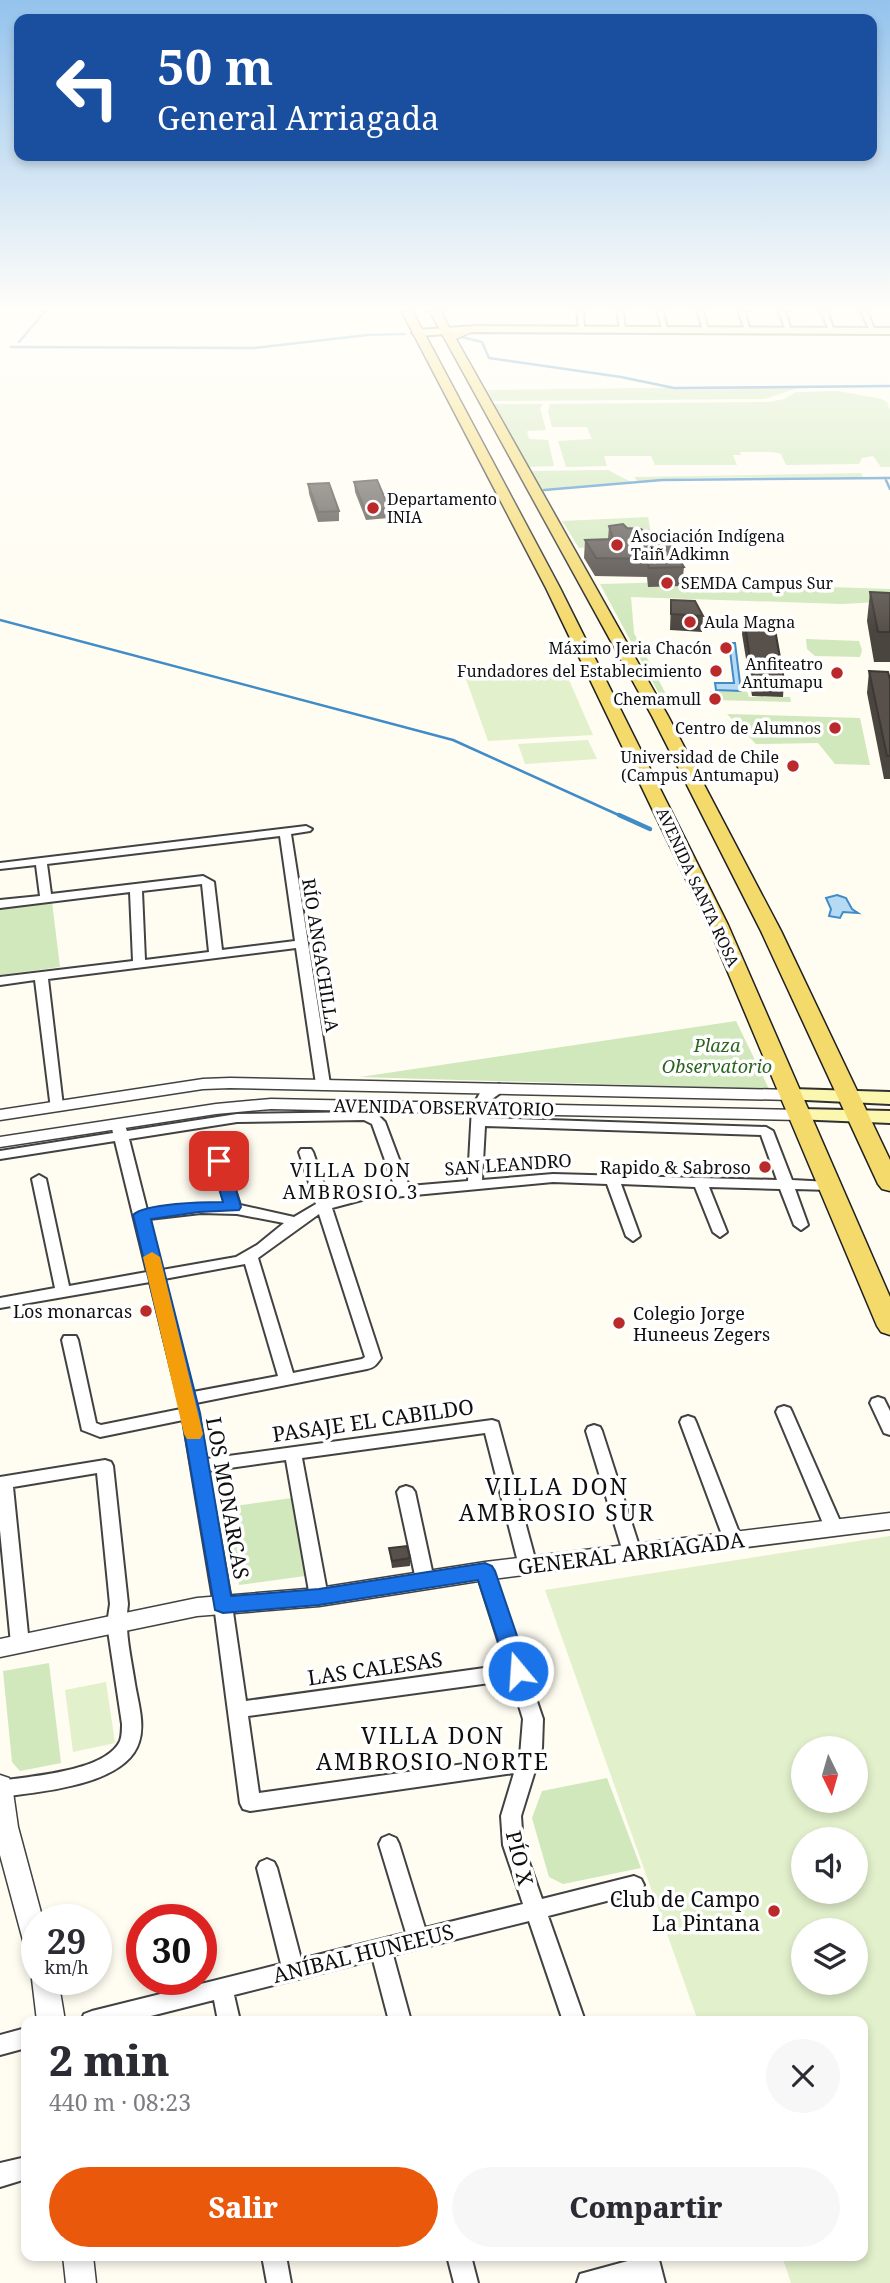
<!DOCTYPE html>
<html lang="es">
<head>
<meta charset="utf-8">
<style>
  body { margin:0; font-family:"Noto Serif",serif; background:#f7f7f7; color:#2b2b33; height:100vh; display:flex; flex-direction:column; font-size:26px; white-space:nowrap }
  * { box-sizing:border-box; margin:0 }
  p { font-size:23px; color:#7c7c81 }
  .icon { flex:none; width:38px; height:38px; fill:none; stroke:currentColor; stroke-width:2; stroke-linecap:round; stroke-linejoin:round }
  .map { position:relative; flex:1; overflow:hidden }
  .details { position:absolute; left:21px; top:2016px; width:847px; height:245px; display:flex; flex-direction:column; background:#fff; border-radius:14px; box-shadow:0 4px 10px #0003 }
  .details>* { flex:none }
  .hud { position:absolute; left:14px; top:14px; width:863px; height:147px; border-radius:14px; box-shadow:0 4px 10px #0003; background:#1a4fa0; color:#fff; overflow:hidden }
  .needle { width:46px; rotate:175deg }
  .buttons { position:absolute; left:791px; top:1736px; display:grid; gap:14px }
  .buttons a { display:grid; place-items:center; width:77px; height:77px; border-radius:50%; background:#fff; box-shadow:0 4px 10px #0003; font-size:35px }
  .speed { position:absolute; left:21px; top:1904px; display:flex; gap:14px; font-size:35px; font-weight:700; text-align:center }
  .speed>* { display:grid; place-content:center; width:91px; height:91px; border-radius:50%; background:#fff; box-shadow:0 4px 10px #0003; line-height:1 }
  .speed small { font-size:18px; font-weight:400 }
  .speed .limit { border:10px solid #d22; background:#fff; color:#111 }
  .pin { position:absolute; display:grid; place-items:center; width:60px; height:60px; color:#fff; margin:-30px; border-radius:14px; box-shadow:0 4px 10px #0006 }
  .me { position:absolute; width:77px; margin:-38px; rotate:342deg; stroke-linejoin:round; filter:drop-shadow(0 0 5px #0008) }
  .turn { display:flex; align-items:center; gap:24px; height:147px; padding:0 28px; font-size:32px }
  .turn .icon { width:91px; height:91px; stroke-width:2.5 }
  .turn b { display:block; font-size:49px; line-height:60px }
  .round { display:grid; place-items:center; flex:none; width:74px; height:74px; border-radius:37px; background:#f7f7f7 }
  .summary { display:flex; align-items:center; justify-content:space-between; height:119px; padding:0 28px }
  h1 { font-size:42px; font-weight:800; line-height:52px }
  .primary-button { display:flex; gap:14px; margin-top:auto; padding:14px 28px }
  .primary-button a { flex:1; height:80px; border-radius:42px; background:#ea580c; color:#fff; font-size:28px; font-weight:800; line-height:80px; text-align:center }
  .primary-button a+a { background:#f7f7f7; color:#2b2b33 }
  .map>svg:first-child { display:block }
  .green { fill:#d0e8bb }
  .pitch { fill:#e2f0cc; fill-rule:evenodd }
  .water { fill:#b7daf4; stroke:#408cc9; stroke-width:2 }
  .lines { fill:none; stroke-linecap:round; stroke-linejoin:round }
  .stream-far1 { stroke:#408cc9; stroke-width:2.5 }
  .stream { stroke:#408cc9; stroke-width:4.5 }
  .minor-casing { stroke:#424242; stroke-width:4 }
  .tertiary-casing { stroke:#424242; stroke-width:3 }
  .secondary-casing { stroke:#313131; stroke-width:4 }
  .primary-casing { stroke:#202020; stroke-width:3 }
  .minor { fill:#fff; fill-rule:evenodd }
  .tertiary { fill:#fff; fill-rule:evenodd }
  .secondary { fill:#fcf7ae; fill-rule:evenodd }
  .primary { fill:#f4d96b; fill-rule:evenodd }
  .wall { fill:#4b4540 }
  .building { fill:#57504b; stroke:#3d3834; stroke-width:2 }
  .route { fill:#1a73e8; stroke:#114b97; stroke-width:2 }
  .slow { fill:#f59e0b }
  .poi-dot { fill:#bb2a2a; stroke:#fff; stroke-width:2.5 }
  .labels { text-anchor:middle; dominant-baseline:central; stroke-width:7; stroke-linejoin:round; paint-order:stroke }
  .far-poi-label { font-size:16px; fill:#0f0f0f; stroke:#fff; text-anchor:end }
  .far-street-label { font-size:16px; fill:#0f0f0f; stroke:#fff }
  .street-label { font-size:18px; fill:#0f0f0f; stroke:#fff }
  .park-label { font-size:18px; font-style:italic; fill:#2b6520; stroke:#fff }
  .poi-label { font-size:18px; fill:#0f0f0f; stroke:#fff; text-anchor:end }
  .neighbourhood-label { font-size:19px; letter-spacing:2px; fill:#0f0f0f; stroke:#fff }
  .near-street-label { font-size:21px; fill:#0f0f0f; stroke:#fff }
  .near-poi-label { font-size:21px; fill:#0f0f0f; stroke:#fff; text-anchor:end }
  .near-neighbourhood-label { font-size:23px; letter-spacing:2px; fill:#0f0f0f; stroke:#fff }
</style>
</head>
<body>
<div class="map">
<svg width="890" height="2283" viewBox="0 0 890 2283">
  <rect width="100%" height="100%" fill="#fffcf1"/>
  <path class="green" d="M804,386L765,399L493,401L487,390Z
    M838,391L882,399L889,404L887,405L890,409V467H881L873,456L862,458L859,464L786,465L781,454L772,452H740L741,455H733L737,465H655L651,456H604L607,466L566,467L558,441L592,439L587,427H552L548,411L550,404L768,402L784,399L796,392Z
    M494,404H543L540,408L546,430L527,431L529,439L548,440L554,466L528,467Z
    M608,470L631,482L542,489L531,471Z
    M861,473L863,477L690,478L638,482L634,477Z
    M648,517L652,539L579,548L562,521Z
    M673,582L890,589V596L877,602L842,604L631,597L634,633L669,700L663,701L600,584Z
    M806,639L859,641L862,650L860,657L815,656L807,649Z
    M710,691H747L749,697H790L791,702L711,700Z
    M727,714L860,718L870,765L835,764L818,743L756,744Z
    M52,902L60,967L0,975V908Z
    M736,1021L769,1089L360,1077Z
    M292,1498L305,1576L239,1585L228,1507Z
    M49,1663L61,1763L20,1771L12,1762L3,1671Z
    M607,1778L641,1868L563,1884L549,1877L532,1818L542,1791Z"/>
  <path class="pitch" d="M566,673L593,735L488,741L466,679Z
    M588,740L597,759L525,764L518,744Z
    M890,1536V2283H791L782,2256H863V2021H698L545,1590ZM803,1748H856V1801H803ZM803,1839H856V1892H803ZM803,1930H856V1983H803Z
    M106,1682L115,1743L73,1752L65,1690Z"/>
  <path class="water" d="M729,643H735L741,691L716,690L715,683H734Z
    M837,895L846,898L852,909L858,913L843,912L840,918L829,916L831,909L826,898Z"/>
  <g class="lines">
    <path class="stream-far1" d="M457,336L482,342L489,358L621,377L674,388L890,386
      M19,342L46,310
      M11,347L254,348L367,335L405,334
      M885,478L890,489
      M544,490L662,480L890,478
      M0,620L453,740L623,817"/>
    <path class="stream" d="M619,815L650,829"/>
    <defs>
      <path id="minor" d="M577,310H583L584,330L579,329Z
        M617,310H623L625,330L620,329Z
        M657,310H663L667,330L662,329Z
        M697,310H703L708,331L703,330Z
        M738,310H744L750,331L745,330Z
        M778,310H785L791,331L786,330Z
        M820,310H827L834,331H830Z
        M860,310H867L875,332H871Z
        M306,826L312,829L310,831L291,834L330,1084L328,1087H318L316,1084L296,948L48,979L63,1106L56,1110L51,1109L35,980L0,985V977L133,961L130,892L0,908V900L40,896L36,865L0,869V863ZM280,836L295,941L222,950L214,882L203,876L51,894L47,864ZM202,884L209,952L145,960L142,891Z
        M499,1084L506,1088C493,1101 486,1097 485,1118L766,1127L773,1131L792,1180L830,1182L837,1186L830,1190L795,1189L808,1225L801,1230L794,1225L780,1189L709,1187L727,1232L720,1237L713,1232L695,1187L621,1184L640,1236L633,1241L626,1236L607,1184L553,1182L362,1200L332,1208L381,1358C377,1364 374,1368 367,1369L196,1403L206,1459L492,1420L498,1422L537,1566L534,1571L528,1573L522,1571L519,1566L485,1433L302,1458L328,1597L325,1602L319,1604L313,1602L310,1597L286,1460L208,1471L232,1605L246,1701L506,1665L476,1571L479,1566L485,1564L491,1566L543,1719L542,1748L521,1816L523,1845L542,1899L634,1876L641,1879L644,1885L641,1891L634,1894L548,1916L585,2021H563L529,1921L393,1955L411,2021H389L373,1960L234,1995L240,2021H218L214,2000L131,2021H81L84,2014L92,2011L281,1964L257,1868L260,1862L267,1859L274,1862L277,1868L301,1959L406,1933L379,1844L382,1838L389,1835L396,1838L399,1844L425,1928L523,1904L503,1845L501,1816L514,1773L250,1811L243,1809L240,1803L214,1605L183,1420L100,1437L82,1430L62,1340L64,1336H76L78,1340L96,1423L101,1425L181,1409L150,1282L0,1308V1298L55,1288L32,1179L39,1175L46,1179L69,1286L147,1272L115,1141L0,1159V1151L113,1133L111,1124L118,1120L123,1121L127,1131L237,1114L364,1112L378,1115L385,1122L409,1186L468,1181L472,1107L480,1093ZM364,1120L372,1124L395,1188L362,1190L329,1199L313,1152L311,1149H301L299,1152L316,1204L294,1217L240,1205L226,1161L219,1157L212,1161L225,1204L183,1205L147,1210L129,1139L237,1122ZM485,1126L761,1135L777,1180L553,1174L482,1180ZM201,1213L237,1214L284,1223L257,1245L236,1257L162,1270L149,1219ZM319,1214L365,1357L362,1359L293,1373L258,1258ZM245,1264L278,1376L193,1392L164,1279ZM511,1680L523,1719L520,1756L259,1793L248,1716Z
        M878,1397L884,1399L890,1411V1435L884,1433L870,1403L872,1399Z
        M784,1406L790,1408L792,1412L843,1528L840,1533L834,1535L828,1533L825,1528L776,1412L778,1408Z
        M688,1416L694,1418L696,1422L742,1540L739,1545L733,1547L727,1545L724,1540L680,1422L682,1418Z
        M594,1425L600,1427L602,1431L641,1552L638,1557L632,1559L626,1557L623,1552L586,1431L588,1427Z
        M105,1460L111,1462L113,1466L128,1604C124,1631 131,1657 135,1684C138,1702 145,1724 139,1742C126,1786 37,1792 0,1797V1781C30,1776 105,1772 120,1741C122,1736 122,1729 122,1724L107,1624L110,1604L97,1473L13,1487L29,1644L27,1649L20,1651L13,1649L11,1644L0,1530V1477Z
        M406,1486L412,1488L415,1492L434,1580L431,1585L425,1587L419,1585L416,1580L397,1492L400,1488Z
        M26,2028V2048L0,2055V2035Z
        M26,2157V2179L0,2187V2163Z
        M262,2256H286L291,2283H267Z
        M447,2256H471L478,2283H454Z
        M634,2256H658L665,2283H577L580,2274L635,2259Z"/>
      <path id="tertiary" d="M230,1078L792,1090L800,1095L792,1100L230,1088L203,1089L0,1120V1110L203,1079Z
        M271,1099L801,1110L810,1115L801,1120L271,1109L216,1114L0,1147V1137L216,1104Z
        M890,1513V1529L485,1580L319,1606L197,1616L0,1657V1639L197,1598L319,1588L485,1562Z
        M0,1775L9,1778L12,1785L18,1827L43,1920H37V1956L28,1952L24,1944L0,1855Z
        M37,1970V1979H58L65,2021H37L32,1979Z
        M63,2256H93L96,2283H66Z"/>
      <path id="secondary" d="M476,326L890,328V334L476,332L417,336L412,333L417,330Z
        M792,1089L890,1092V1104L785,1099L783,1095L785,1091Z
        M801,1109L890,1111V1123L794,1119L792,1115L794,1111Z"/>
      <path id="primary" d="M401,310H412L560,588L728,925L890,1297V1335L881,1332L877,1326L708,925L546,588Z
        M429,310H440L452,333L470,327L476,330L456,339L668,716L781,931L890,1160V1191L882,1189L878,1184L761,931L652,716Z"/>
    </defs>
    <use href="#minor" class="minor-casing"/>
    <use href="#tertiary" class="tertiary-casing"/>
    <use href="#secondary" class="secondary-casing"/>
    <use href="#primary" class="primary-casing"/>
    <use href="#minor" class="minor"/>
    <use href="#tertiary" class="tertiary"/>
    <use href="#secondary" class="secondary"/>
    <use href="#primary" class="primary"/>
  </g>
  <path class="wall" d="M354,482L389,508V518L366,520L355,492Z
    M308,484L339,511V521L318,522L309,494Z
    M609,526L627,528L684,567L682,586L648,587L647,577L595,576L584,558L585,540L608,539Z
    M870,592L890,593V662H874L867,621Z
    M671,600L703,616L702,632L670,630Z
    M744,618L784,680L783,697L752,696L742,634Z
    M869,671L890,679V779H884L867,693Z
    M389,1548L410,1558V1566L392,1568Z"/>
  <path class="building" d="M377,480L389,508L365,510L354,482Z
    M329,483L339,511L318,512L308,484Z
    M623,524L627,528L641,529L653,539L666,538L684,567L649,568L648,559L596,558L585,540L613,539L609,526Z
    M870,592L890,593V632H878Z
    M671,600L695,601L703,616L671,614Z
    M744,618H773L784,680L753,679Z
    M869,671L888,672L890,679V756H887Z
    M407,1546L410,1558L392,1561L389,1548Z"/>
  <linearGradient id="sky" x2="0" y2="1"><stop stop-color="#94c3ed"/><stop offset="0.49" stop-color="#fffef9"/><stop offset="1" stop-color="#fffef9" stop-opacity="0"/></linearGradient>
  <rect width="890" height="630" fill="url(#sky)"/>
  <path class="route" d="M219,1156L227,1161L241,1207L239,1210L199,1212L151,1219L200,1413L231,1596L319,1589L485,1563L492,1566L495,1571L529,1671L526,1677L518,1679L511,1677L508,1671L478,1580L319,1605L223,1613L215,1610L181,1413L133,1215C145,1203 205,1202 223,1202L211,1161Z"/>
  <path class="slow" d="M152,1252L160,1257L203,1434L200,1439H187L184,1434L143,1257Z"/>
  <g class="poi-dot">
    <circle cx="373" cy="508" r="7"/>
    <circle cx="617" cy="545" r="7"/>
    <circle cx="667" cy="583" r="7"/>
    <circle cx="690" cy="622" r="7"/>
    <circle cx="726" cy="648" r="7"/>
    <circle cx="716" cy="671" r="7"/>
    <circle cx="837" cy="673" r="7"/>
    <circle cx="715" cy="699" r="7"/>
    <circle cx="835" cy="728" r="7"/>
    <circle cx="793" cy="766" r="7"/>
    <circle cx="765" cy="1167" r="7"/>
    <circle cx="146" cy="1311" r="7"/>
    <circle cx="619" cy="1323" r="7"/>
    <circle cx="774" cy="1911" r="7"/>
  </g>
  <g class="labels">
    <g class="far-poi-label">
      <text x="387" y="499" text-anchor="start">Departamento<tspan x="387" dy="18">INIA</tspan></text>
      <text x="631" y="536" text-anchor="start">Asociación Indígena<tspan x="631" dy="18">Taiñ Adkimn</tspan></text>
      <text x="681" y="583" text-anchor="start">SEMDA Campus Sur</text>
      <text x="704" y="622" text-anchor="start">Aula Magna</text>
      <text x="712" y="648">Máximo Jeria Chacón</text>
      <text x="823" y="664">Anfiteatro<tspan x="823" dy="18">Antumapu</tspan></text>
      <text x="702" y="671">Fundadores del Establecimiento</text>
      <text x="701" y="699">Chemamull</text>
      <text x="821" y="728">Centro de Alumnos</text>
      <text x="779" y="757">Universidad de Chile<tspan x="779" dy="18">(Campus Antumapu)</tspan></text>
    </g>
    <g class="far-street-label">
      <text transform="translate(698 887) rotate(65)">AVENIDA SANTA ROSA</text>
    </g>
    <g class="street-label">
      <text transform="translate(321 955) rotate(81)">RÍO ANGACHILLA</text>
      <text transform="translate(444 1107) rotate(1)">AVENIDA OBSERVATORIO</text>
      <text transform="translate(508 1164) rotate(-4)">SAN LEANDRO</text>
    </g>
    <g class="park-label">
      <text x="717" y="1045">Plaza<tspan x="717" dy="21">Observatorio</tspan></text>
    </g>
    <g class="poi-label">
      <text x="751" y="1167">Rapido &amp; Sabroso</text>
      <text x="132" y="1311">Los monarcas</text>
      <text x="633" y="1313" text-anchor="start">Colegio Jorge<tspan x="633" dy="21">Huneeus Zegers</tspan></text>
    </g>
    <g class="neighbourhood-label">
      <text x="351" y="1170">VILLA DON<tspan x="351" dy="22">AMBROSIO 3</tspan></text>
    </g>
    <g class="near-street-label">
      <text transform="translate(373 1420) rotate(-8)">PASAJE EL CABILDO</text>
      <text transform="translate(228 1498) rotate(80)">LOS MONARCAS</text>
      <text transform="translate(631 1553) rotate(-7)">GENERAL ARRIAGADA</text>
      <text transform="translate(375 1668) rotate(-8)">LAS CALESAS</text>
      <text transform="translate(520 1858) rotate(76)">PÍO X</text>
      <text transform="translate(363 1953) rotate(-14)">ANÍBAL HUNEEUS</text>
    </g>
    <g class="near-poi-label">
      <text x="760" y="1899">Club de Campo<tspan x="760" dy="24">La Pintana</tspan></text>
    </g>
    <g class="near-neighbourhood-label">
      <text x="557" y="1486">VILLA DON<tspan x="557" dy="26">AMBROSIO SUR</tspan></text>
      <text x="433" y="1735">VILLA DON<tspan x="433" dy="26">AMBROSIO NORTE</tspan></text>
    </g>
  </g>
</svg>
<div class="buttons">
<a><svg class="needle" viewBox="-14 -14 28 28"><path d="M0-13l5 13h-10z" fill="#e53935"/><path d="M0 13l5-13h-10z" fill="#7c7c81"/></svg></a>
<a><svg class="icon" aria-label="sound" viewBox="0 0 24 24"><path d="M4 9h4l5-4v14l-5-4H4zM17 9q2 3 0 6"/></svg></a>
<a><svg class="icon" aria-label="layers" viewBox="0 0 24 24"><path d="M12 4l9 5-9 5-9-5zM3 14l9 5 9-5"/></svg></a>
</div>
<div class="speed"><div>29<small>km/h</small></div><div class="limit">30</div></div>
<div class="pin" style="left:219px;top:1161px;background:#d93025"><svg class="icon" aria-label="arrive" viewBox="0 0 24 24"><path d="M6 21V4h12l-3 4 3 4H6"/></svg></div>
<svg class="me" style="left:518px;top:1671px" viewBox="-20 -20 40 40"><circle r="17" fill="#1a73e8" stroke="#fff" stroke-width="3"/><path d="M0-11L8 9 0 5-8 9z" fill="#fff"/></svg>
<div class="hud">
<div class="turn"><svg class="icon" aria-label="left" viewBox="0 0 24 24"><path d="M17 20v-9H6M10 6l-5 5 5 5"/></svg><div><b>50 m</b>General Arriagada</div></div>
</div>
<section class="details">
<div class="summary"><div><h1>2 min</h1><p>440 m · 08:23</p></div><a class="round"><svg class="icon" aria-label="close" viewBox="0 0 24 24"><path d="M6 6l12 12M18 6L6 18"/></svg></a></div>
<div class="primary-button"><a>Salir</a><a>Compartir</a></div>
</section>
</div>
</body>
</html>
